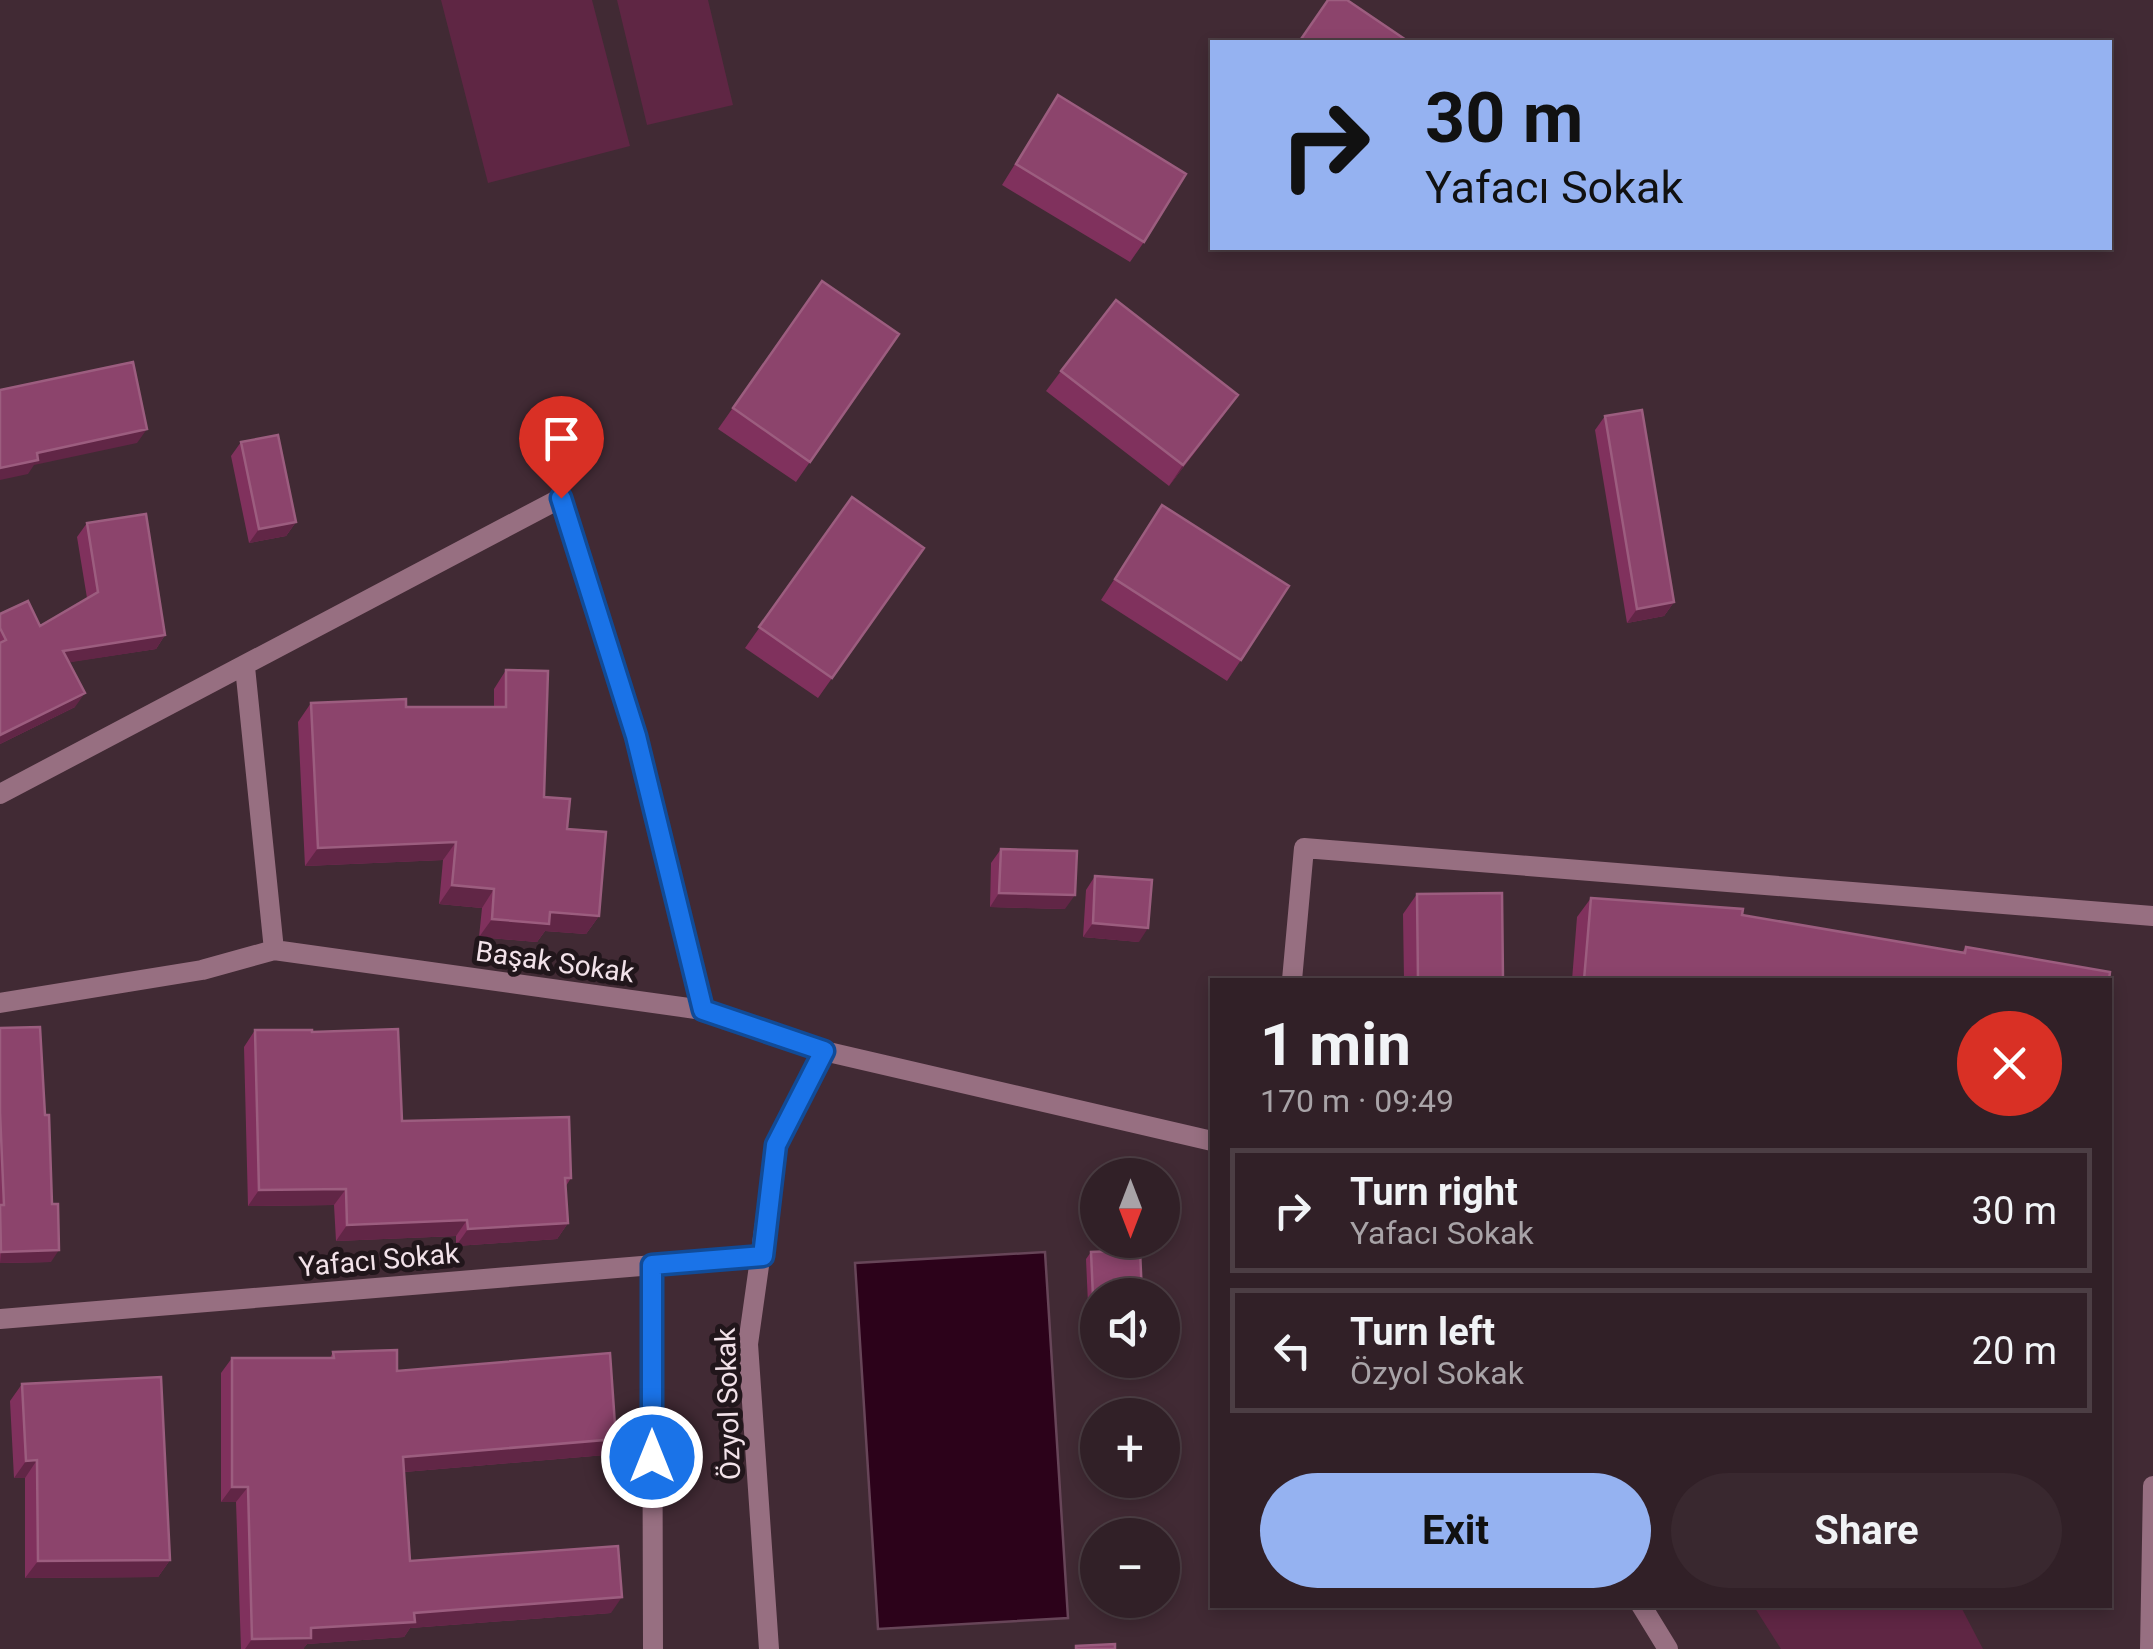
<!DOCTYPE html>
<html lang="en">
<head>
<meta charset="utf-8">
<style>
  body { margin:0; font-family:Roboto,sans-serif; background:#39282f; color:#f1f3f6; height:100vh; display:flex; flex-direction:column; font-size:38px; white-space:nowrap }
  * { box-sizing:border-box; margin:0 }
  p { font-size:32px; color:#a8a3a7 }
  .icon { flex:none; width:55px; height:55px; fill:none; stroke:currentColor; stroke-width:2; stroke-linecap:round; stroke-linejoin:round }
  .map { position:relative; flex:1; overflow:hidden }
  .side { position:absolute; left:1210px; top:978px; width:902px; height:630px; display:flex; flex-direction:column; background:#312027; border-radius:0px; box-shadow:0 5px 15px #0003,0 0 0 2px #4c3e44 }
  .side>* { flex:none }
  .guide { position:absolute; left:1210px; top:40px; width:902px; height:210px; border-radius:0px; box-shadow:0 5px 15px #0003,0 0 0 2px #4c3e44; background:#95b2f1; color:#111; overflow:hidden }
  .needle { width:65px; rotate:180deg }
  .controls { position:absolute; left:1080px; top:1158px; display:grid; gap:20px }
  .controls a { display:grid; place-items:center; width:100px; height:100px; border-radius:50%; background:#312027; box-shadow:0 5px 15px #0003,0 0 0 2px #4c3e44; font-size:50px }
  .pin { position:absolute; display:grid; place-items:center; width:85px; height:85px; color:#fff; margin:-102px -42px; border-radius:50% 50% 50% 0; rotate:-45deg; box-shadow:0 0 10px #0007 }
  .pin .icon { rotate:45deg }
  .me { position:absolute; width:110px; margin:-55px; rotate:0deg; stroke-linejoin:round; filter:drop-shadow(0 0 8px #0008) }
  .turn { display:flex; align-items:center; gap:35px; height:210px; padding:0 50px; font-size:45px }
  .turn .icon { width:130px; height:130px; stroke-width:2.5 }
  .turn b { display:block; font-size:70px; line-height:85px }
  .round { display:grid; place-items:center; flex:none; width:105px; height:105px; border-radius:52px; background:#39282f }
  .headline { display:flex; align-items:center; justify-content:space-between; height:170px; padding:0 50px }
  h1 { font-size:60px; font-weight:700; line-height:75px }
  .cta { display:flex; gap:20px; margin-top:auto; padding:20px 50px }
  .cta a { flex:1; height:115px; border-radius:60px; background:#95b2f1; color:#111; font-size:40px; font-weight:700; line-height:115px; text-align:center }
  .cta a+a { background:#39282f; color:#f1f3f6 }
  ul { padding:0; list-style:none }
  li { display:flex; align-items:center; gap:30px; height:125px; margin:0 20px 15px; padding:0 30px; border:5px solid #4c3e44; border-radius:0px }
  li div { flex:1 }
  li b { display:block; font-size:38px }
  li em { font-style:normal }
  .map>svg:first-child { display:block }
  .green { fill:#5f2644 }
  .water { fill:#2c021a; stroke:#674558; stroke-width:2.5 }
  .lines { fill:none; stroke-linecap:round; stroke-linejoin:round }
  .minor { stroke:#976f81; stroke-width:20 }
  .wall { fill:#80315d }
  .shaded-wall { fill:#612646 }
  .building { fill:#8c446c; stroke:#9c5d7f; stroke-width:2.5 }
  .route-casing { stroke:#114b97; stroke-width:25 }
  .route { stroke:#1a73e8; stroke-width:18 }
  .labels { text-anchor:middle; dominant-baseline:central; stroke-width:10; stroke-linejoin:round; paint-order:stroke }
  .street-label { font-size:28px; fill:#f2e2e9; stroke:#21161b }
</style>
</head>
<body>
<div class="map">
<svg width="2153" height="1649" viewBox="0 0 2153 1649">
  <rect width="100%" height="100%" fill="#412a34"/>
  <path class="green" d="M441,0H592L630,146L488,183Z
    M617,0H708L733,105L647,125Z
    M1753,1605H1960L1983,1649H1781Z"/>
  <path class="water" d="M1045,1252L1068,1618L878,1629L855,1263Z"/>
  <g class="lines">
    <path class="minor" d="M245,667L274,950
      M0,794L561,498L636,736L703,1010
      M1292,980L1304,848L2153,916
      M0,1003L202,970L274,950L703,1010L824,1051L1212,1141
      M652,1265L653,1649
      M0,1319L763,1256
      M1641,1605L1668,1649
      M769,1649L748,1344L776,1145L824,1051
      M2150,1649L2153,1486"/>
  </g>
  <path class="wall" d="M1058,95L1144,242L1130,262L1002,185Z
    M822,281L899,334L796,482L718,429Z
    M1061,371L1238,395L1169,486L1046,391Z
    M1605,416L1674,602L1664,616L1627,623L1595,430Z
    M241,442L296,522L286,536L249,543L231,456Z
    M852,497L924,548L818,698L745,648Z
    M1162,505L1241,660L1227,681L1101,600Z
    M87,523L165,635L156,649L69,662L75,707L0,744V614L40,626L87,598L77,537Z
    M506,670L544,797L567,829L599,916L586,934L545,931L537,942L479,937L482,908L439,904L443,860L305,866L298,722L311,703L406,707H494V689Z
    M1001,849L1065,909L990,907L991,863Z
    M1095,876L1139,942L1083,937L1086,890Z
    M1417,894L1503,980H1404L1403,914Z
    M1591,898L1742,915L1962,952L1966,947L2109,980H1572L1577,917Z
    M0,1028L51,1262L0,1263Z
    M255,1030L312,1032L402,1121L571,1178L566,1186L568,1223L557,1239L456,1246V1236L336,1241L334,1205L248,1206L244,1047Z
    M1091,1252L1142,1295L1088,1304L1086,1259Z
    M333,1352L616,1439L605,1455L404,1472L410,1561L611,1613L410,1628L404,1637L307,1644L303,1649H241L236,1502H221V1373L232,1358H330Z
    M22,1384L170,1560L158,1577L25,1578V1478H14L10,1401Z"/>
  <path class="shaded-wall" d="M1238,395L1224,415L1169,486L1183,465Z
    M147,429L137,443L34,465L28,474L0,480V468L37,453Z
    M296,522L286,536L249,543L259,529Z
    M1674,602L1664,616L1627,623L1637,609Z
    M165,635L156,649L53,665L63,651Z
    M85,693L75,707L0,744V735Z
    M456,842L443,860L305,866L318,848Z
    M452,885L494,889L482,908L439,904Z
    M999,893L1075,895L1065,909L990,907Z
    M550,912L599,916L586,934L545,931L537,942L479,937L492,919Z
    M1093,923L1148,928L1139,942L1083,937Z
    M346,1189L334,1205L248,1206L259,1190Z
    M467,1220L456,1236L336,1241L347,1225Z
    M568,1223L557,1239L456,1246L468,1229Z
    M59,1250L51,1262L0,1263L1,1252Z
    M1093,1297H1098V1304H1088Z
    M616,1439L605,1455L392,1473L403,1457Z
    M37,1460L25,1478H14L26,1461Z
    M232,1487H248L236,1502H221Z
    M170,1560L158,1577L25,1578L38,1561Z
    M622,1597L611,1613L410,1628L404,1637L307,1644L303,1649H245L252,1639L311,1628L414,1613Z"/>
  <path class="building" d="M1328,0H1347L1409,42H1299Z
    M1058,95L1186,174L1144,242L1016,164Z
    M822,281L899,334L810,462L733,408Z
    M1116,300L1238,395L1183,465L1061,371Z
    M133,362L147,429L37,453L38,460L0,468V390Z
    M1642,410L1674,602L1637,609L1605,416Z
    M278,435L296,522L259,529L241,442Z
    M852,497L924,548L832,678L759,627Z
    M1162,505L1289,586L1241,660L1115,579Z
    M146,514L165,635L63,651L85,693L0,735V643L6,640L0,628V614L28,601L40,626L98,592L87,523Z
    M506,670L548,671L544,797L570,799L567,829L606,832L599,916L550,912L549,924L492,919L494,889L452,885L456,842L318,848L311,703L406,699V707H506Z
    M1001,849L1077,851L1075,895L999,893Z
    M1095,876L1152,880L1148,928L1093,923Z
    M1502,893L1503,980H1418L1417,894Z
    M1591,898L1743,909L1742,915L1965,953L1966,947L2110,972L2109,980H1584Z
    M40,1027L45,1115H49L52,1204H58L59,1250L1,1252L0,1205H4L0,1112V1028Z
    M398,1029L402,1121L569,1117L571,1178H565L568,1223L468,1229L467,1220L347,1225L346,1189L259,1190L255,1030H312V1032Z
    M1140,1250L1142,1295H1098V1297H1093L1091,1252Z
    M397,1350V1371L610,1353L616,1439L403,1457L410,1561L618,1546L622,1597L414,1613L415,1622L311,1628V1638L252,1639L248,1487H232V1358H334L333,1352Z
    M161,1377L170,1560L38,1561L37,1460L26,1461L22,1384Z
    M1115,1644V1649H1076V1646Z"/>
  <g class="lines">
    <defs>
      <path id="route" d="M561,498L636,736L703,1010L824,1051L776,1145L763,1256L652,1265V1457"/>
    </defs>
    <use href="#route" class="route-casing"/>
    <use href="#route" class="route"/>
  </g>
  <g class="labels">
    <g class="street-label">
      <text transform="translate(555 962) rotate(8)">Başak Sokak</text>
      <text transform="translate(379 1260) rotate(-5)">Yafacı Sokak</text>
      <text transform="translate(728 1404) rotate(-92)">Özyol Sokak</text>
    </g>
  </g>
</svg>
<div class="controls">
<a><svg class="needle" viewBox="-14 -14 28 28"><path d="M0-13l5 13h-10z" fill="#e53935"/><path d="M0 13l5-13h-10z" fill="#a8a3a7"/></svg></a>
<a><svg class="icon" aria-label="sound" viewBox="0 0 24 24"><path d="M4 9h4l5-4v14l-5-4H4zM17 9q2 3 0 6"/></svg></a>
<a>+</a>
<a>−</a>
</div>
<div class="pin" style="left:561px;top:498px;background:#d93025"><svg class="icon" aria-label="arrive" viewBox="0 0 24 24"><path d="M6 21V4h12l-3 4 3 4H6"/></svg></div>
<svg class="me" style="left:652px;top:1457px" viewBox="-20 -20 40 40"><circle r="17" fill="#1a73e8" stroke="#fff" stroke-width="3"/><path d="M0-11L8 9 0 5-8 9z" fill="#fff"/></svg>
<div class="guide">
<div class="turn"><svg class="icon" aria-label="right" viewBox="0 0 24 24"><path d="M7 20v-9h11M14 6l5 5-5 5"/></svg><div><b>30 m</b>Yafacı Sokak</div></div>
</div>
<section class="side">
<div class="headline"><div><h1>1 min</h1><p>170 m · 09:49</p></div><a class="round" style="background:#d93025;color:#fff"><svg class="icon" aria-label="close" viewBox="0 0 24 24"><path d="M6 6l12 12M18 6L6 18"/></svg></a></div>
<ul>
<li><svg class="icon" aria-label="right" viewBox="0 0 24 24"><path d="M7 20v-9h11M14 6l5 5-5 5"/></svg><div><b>Turn right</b><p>Yafacı Sokak</p></div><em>30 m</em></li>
<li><svg class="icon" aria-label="left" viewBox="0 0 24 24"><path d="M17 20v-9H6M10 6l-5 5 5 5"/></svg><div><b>Turn left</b><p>Özyol Sokak</p></div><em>20 m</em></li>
</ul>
<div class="cta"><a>Exit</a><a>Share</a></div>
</section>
</div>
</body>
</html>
